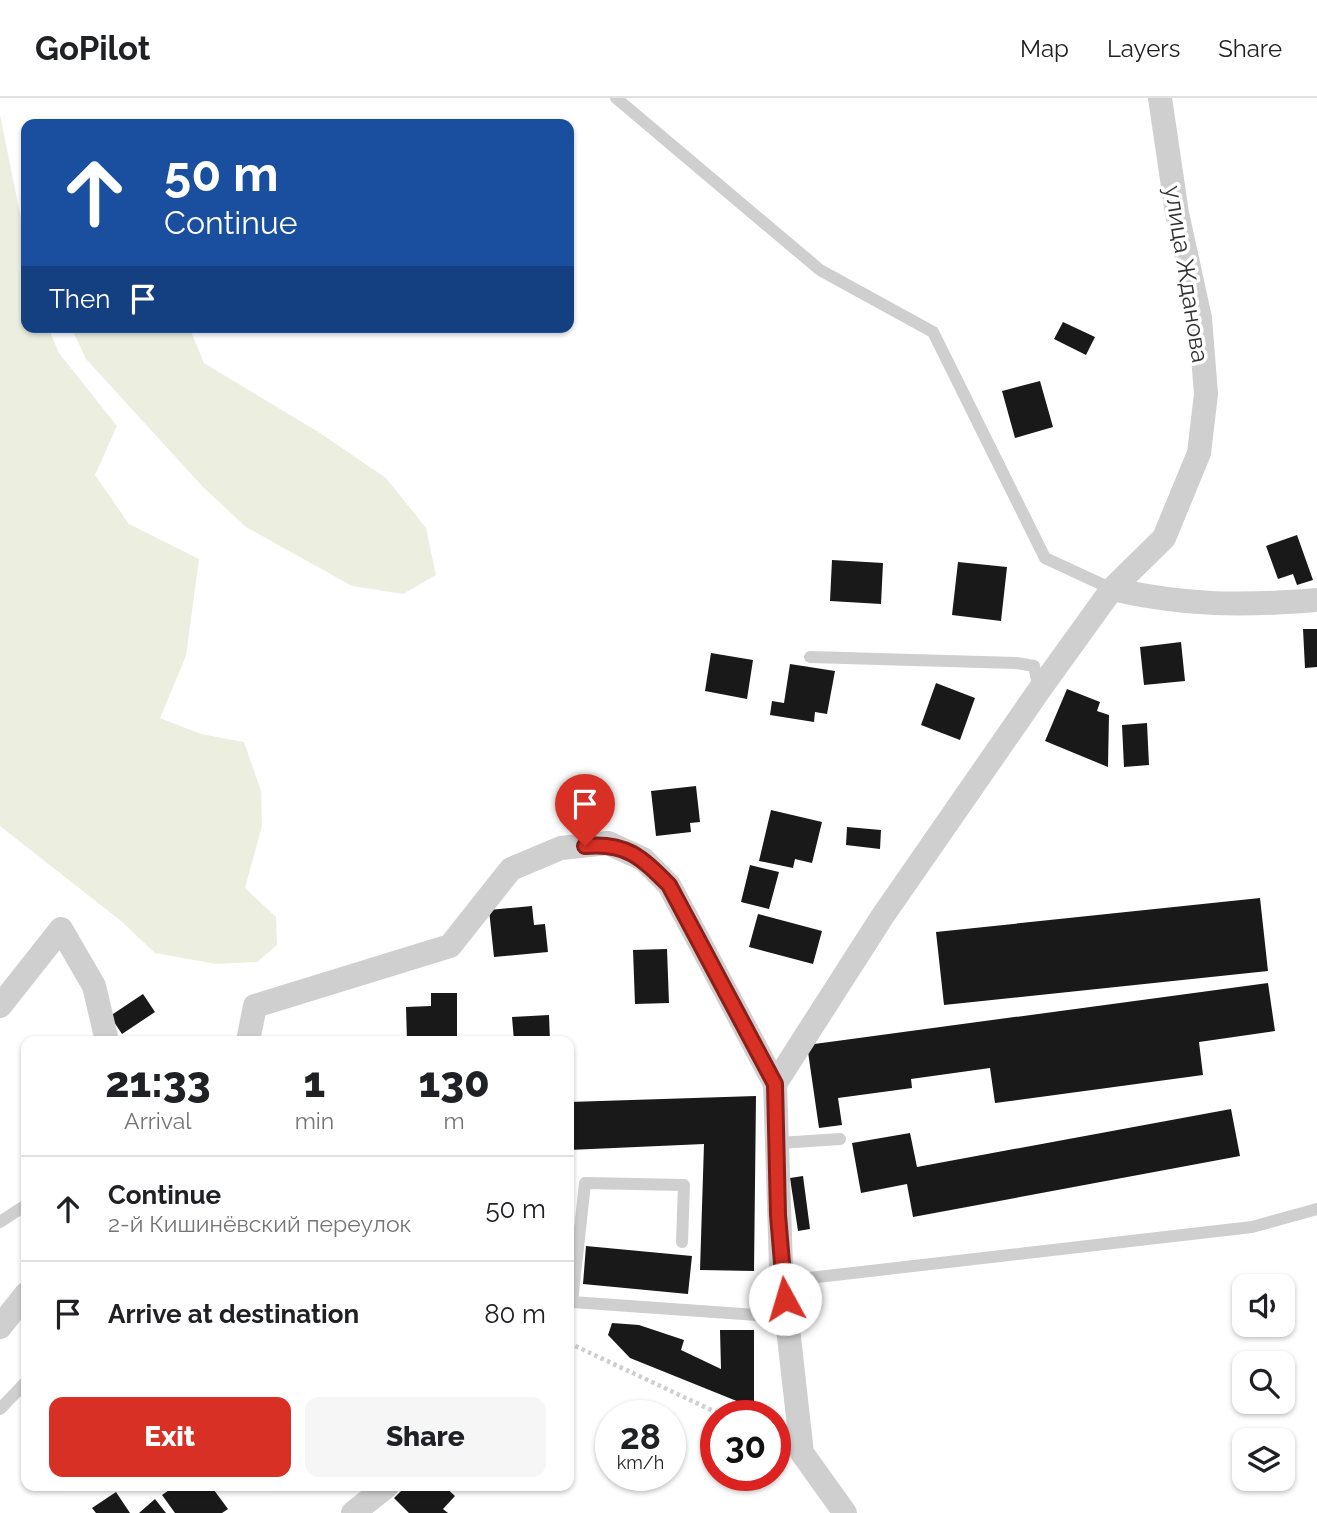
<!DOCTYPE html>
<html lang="en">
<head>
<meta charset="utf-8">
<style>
  body { margin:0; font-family:Raleway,sans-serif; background:#f6f6f6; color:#202124; height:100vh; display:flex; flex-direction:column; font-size:26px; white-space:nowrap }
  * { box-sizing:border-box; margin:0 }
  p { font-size:23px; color:#757577 }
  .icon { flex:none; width:38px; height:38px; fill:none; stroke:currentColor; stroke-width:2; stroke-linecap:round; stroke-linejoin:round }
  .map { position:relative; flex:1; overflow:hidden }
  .drawer { position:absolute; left:21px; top:938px; width:553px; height:455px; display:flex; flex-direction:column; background:#fff; border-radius:14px; box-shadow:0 2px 5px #0004 }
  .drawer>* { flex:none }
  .hud { position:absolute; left:21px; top:21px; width:553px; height:214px; border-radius:14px; box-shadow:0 2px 5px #0004; background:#1a4fa0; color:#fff; overflow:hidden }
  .tools { position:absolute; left:1232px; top:1176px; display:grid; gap:14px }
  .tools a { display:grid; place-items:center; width:63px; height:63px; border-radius:14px; background:#fff; box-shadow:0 2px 5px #0004; font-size:35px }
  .speed { position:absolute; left:595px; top:1302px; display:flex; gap:14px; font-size:35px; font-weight:700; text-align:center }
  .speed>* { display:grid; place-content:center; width:91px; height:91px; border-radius:50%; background:#fff; box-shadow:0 2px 5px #0004; line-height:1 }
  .speed small { font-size:18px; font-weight:400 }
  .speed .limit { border:10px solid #d22; background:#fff; color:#111 }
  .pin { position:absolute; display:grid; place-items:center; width:60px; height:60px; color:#fff; margin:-72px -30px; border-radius:50% 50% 50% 0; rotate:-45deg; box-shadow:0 0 7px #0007 }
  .pin .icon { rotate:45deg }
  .me { position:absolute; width:77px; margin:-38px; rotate:354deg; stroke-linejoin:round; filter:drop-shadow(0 0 5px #0008) }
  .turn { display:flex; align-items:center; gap:24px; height:147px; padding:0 28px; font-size:32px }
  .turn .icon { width:91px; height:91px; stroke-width:2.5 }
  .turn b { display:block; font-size:49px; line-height:60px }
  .then { display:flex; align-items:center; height:66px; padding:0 28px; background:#0003; gap:14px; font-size:26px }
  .eta { display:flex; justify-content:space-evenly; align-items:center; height:119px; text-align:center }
  .eta b { font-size:42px; font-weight:800; line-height:49px }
  .button { display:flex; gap:14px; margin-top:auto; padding:14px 28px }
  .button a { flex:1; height:80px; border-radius:14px; background:#d93025; color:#fff; font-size:28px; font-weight:800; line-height:80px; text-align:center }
  .button a+a { background:#f6f6f6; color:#202124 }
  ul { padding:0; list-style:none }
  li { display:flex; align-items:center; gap:21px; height:105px; padding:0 28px; border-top:2px solid #e0e0e0 }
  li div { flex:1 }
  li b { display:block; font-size:26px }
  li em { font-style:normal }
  header { display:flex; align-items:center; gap:42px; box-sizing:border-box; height:98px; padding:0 35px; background:#fff; border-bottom:2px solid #e0e0e0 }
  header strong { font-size:33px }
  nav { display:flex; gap:38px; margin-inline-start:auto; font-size:24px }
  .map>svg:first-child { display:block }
  .green { fill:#ecefdf }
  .building { fill:#191919 }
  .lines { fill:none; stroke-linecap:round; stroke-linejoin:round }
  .path { stroke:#cfcfcf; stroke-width:4.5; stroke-dasharray:3.5 3.5; stroke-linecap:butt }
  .service { stroke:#cfcfcf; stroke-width:12 }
  .minor { stroke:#cfcfcf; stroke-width:24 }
  .route-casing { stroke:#8d1f18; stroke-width:18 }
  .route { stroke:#d93025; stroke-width:12 }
  .labels { text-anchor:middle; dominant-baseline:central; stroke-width:7; stroke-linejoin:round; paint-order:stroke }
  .street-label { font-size:24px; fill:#323232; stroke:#fff }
</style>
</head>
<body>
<header>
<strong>GoPilot</strong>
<nav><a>Map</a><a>Layers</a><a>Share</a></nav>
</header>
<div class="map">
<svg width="1317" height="1415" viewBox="0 0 1317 1415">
  <rect width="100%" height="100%" fill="#fff"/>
  <path class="green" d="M0,17L26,145V229H48L59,255L117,328L95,377L129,426L199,461L186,558L160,620L201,636L244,644L261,693L262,728L245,790L276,819L277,847L257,864L216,866L155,855L121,823L0,728Z
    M71,229H189L204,265L320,335L386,380L426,430L436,477L403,496L352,488L246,429L203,389L86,261Z"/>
  <path class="building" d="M1063,224L1095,239L1086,257L1054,241Z
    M1040,283L1053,329L1015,340L1002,293Z
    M1297,437L1313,482L1297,487L1293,476L1278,481L1266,448Z
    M832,462L883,465L881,506L830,503Z
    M958,464L1007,469L1001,523L952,517Z
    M1303,531H1317V569L1305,570Z
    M1181,544L1185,583L1144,587L1140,549Z
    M711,555L753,562L747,601L705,593Z
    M790,566L835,573L827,616L815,614L814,624L770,617L772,603L784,605Z
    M936,585L975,600L960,642L921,627Z
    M1067,591L1100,604L1097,613L1109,617L1108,669L1045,643Z
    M1147,625L1149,667L1124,669L1122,627Z
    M696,688L700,724L690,725L691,734L656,738L651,693Z
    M771,712L822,724L812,765L795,761L793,770L759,763Z
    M847,729L881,732L880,751L846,747Z
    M750,767L779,774L769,811L741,804Z
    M1260,800L1268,873L944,907L936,834Z
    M532,808L534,827L545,826L548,854L494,859L489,812Z
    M758,816L822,833L813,866L749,849Z
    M667,851L669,905L635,906L633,852Z
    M1268,885L1275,933L1199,944L1203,977L995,1005L990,970L911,981L912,990L838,1000L842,1027L819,1030L807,947Z
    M431,895H457V943H407L406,909L431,908Z
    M143,896L155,914L122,936L110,918Z
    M549,917L550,943H514L512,919Z
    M756,998L754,1173L700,1172L704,1046L569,1052V1004Z
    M1231,1011L1240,1058L913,1119L907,1086L861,1095L852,1045L910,1035L917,1069Z
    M803,1078L810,1131L798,1133L790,1080Z
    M586,1148L692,1158L688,1196L583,1186Z
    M612,1225L639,1227L684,1242L681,1252L721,1271L720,1232H754V1310L630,1260L608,1237Z
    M175,1388H211L228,1411L222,1415H175L162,1397Z
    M406,1388H444L455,1398L443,1411L448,1415H409L394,1400Z
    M116,1394L130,1415H96L92,1410Z
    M155,1401L166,1415H139Z"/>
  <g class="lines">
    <path class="path" d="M569,1245L724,1318"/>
    <path class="service" d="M616,0L820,172L933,234L1045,460L1112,491
      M810,559L1016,565L1034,568L1039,591
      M779,1045L840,1041
      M0,1124L26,1107
      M682,1144L684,1087L585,1085L572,1204L787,1219
      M783,1183L1252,1129L1317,1111
      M0,1311L26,1284"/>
    <path class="minor" d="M1112,491C1186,508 1242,508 1317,502
      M0,908L61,831L94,888L107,943
      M248,943L255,908L450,848L511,771L561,750L608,745L643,761L669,787L775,986L781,1168L802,1355L845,1415
      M775,986L882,819L1040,591L1112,491L1164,440L1199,355L1206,296L1200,220L1177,115L1160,0
      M0,1229L26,1196
      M353,1415L387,1388"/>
  </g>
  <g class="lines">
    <defs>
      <path id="route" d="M585,748C626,744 641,759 669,787L775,986L778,1117L785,1201"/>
    </defs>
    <use href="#route" class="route-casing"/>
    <use href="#route" class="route"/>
  </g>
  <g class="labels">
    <g class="street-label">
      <text transform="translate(1187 176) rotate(81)">улица Жданова</text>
    </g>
  </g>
</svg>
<div class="tools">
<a><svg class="icon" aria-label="sound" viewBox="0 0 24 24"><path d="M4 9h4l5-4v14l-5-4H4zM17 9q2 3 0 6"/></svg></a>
<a><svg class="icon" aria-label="search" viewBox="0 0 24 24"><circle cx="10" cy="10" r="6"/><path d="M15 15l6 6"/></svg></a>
<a><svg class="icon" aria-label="layers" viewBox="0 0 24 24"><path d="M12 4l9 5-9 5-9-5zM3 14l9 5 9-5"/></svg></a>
</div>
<div class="speed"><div>28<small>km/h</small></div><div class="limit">30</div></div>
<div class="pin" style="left:585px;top:748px;background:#d93025"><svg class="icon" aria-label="arrive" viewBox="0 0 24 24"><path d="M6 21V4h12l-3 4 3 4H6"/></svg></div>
<svg class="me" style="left:785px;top:1201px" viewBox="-20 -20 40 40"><circle r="19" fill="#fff"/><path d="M0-13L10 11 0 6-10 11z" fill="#d93025"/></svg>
<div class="hud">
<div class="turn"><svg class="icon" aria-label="ahead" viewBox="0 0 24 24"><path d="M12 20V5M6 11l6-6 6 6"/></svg><div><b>50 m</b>Continue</div></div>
<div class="then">Then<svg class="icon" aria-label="arrive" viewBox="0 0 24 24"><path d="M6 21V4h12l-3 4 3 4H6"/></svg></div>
</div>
<section class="drawer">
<div class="eta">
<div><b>21:33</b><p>Arrival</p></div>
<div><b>1</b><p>min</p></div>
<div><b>130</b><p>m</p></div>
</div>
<ul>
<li><svg class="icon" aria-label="ahead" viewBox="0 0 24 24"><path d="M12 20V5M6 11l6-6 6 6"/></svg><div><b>Continue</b><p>2-й Кишинёвский переулок</p></div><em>50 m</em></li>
<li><svg class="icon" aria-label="arrive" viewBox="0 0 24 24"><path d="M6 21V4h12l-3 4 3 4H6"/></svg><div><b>Arrive at destination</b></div><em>80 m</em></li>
</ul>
<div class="button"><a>Exit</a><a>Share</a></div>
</section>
</div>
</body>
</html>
